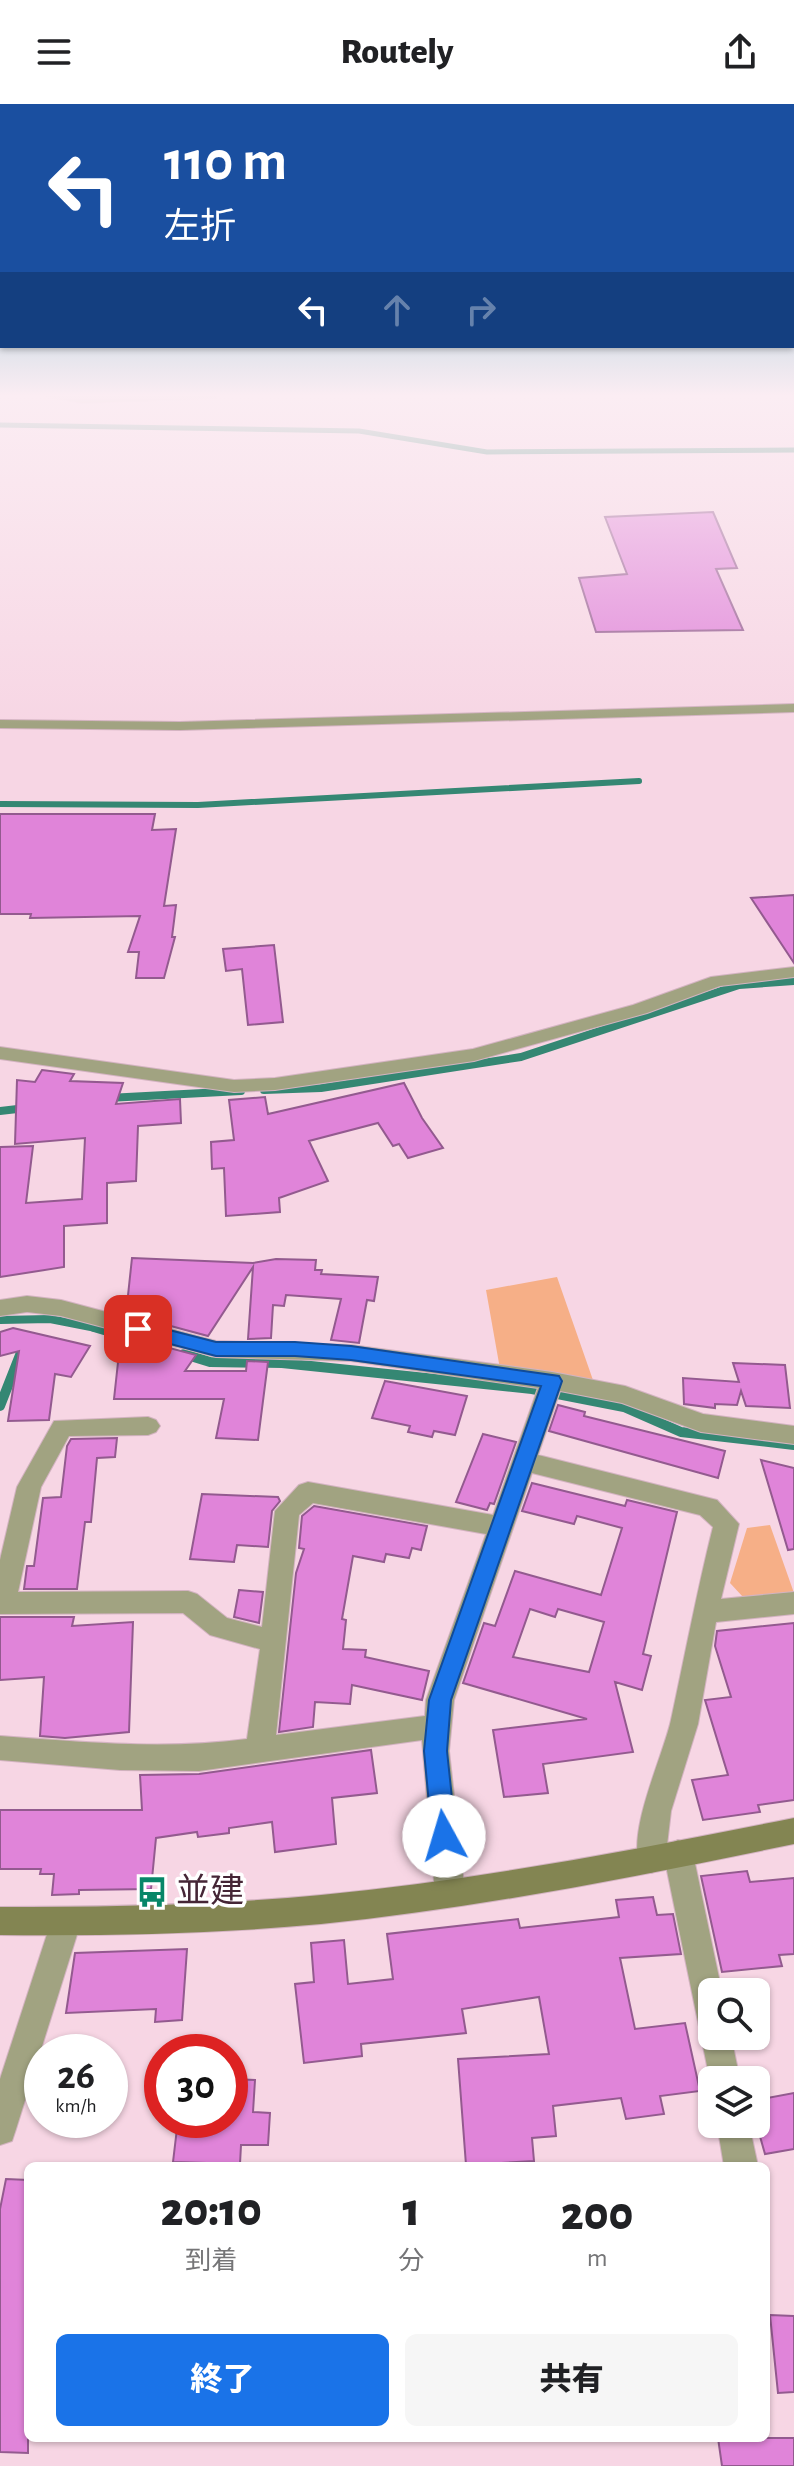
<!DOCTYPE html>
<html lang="ja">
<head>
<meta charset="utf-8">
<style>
  body { margin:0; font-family:"Alegreya Sans","Noto Sans JP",sans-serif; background:#f6f6f6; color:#202124; height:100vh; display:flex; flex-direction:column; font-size:30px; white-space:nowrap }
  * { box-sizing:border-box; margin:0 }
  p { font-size:26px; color:#757577 }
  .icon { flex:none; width:44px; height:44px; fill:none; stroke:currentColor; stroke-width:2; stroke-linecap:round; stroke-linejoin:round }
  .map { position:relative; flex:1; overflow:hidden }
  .panel { position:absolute; left:24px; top:2058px; width:746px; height:280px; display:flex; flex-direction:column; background:#fff; border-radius:12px; box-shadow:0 2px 6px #0004 }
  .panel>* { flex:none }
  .hud { position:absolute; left:0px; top:0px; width:794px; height:244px; box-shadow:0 2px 6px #0004; background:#1a4fa0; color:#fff; overflow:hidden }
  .fabs { position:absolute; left:698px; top:1874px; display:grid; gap:16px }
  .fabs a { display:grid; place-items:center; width:72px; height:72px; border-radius:12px; background:#fff; box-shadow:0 2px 6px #0004; font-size:40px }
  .speed { position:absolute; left:24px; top:1930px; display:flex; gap:16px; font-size:40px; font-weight:700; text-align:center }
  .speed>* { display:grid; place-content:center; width:104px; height:104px; border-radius:50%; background:#fff; box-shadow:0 2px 6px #0004; line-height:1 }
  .speed small { font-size:20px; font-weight:400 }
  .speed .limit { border:12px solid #d22; background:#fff; color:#111 }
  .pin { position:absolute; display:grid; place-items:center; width:68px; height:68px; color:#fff; margin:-34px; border-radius:16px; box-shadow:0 4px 12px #0006 }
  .me { position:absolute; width:88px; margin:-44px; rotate:354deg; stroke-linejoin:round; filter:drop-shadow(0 0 6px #0008) }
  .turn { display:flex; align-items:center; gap:28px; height:168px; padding:0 32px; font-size:36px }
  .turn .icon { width:104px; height:104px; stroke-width:2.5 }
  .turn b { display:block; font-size:56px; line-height:68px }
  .lanes { display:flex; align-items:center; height:76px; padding:0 32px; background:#0003; justify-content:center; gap:40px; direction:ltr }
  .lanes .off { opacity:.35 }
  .eta { display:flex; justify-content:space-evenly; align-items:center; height:136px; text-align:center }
  .eta b { font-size:48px; font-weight:800; line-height:56px }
  .cta { display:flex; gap:16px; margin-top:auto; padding:16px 32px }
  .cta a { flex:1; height:92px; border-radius:12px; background:#1a73e8; color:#fff; font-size:32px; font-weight:800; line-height:92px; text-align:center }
  .cta a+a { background:#f6f6f6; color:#202124 }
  header { display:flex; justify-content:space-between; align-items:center; height:104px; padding:0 32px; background:#fff; font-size:36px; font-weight:800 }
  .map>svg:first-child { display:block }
  .green { fill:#f6af87 }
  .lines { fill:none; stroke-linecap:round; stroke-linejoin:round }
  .stream-far3 { stroke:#358773; stroke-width:5 }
  .stream-far2 { stroke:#358773; stroke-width:6 }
  .stream-far1 { stroke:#358773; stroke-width:8 }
  .stream { stroke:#358773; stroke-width:10 }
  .building { fill:#e084d9; stroke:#935a8f; stroke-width:2; fill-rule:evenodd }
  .minor-casing { stroke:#d3b3c1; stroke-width:2 }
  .secondary-casing { stroke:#d3b3c1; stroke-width:2 }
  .minor { fill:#a1a381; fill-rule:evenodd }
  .secondary { fill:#838552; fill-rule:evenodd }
  .route { fill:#1a73e8; stroke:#114b97; stroke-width:2 }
  .labels { text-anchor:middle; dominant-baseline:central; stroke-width:7; stroke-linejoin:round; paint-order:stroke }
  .near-poi-label { font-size:34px; fill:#452636; stroke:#fff; text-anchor:start }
</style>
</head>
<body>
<header><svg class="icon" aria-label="menu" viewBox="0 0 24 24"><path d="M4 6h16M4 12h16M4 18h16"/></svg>Routely<svg class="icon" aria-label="share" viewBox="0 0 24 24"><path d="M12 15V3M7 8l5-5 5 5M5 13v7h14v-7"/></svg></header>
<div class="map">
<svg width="794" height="2362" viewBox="0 0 794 2362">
  <rect width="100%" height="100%" fill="#f7d6e4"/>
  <path class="green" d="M557,1173L594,1279L500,1265L486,1186Z
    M770,1421L794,1489L743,1493L730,1479L747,1424Z"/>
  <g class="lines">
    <path class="stream-far3" d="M0,321L359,327L487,348L794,346"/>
    <path class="stream-far2" d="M0,700L198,701L639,677"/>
    <path class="stream-far1" d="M264,986L321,984L521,953L739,881L794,877
      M108,994L241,987
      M0,1007L26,1004
      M0,1216L50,1215L101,1225"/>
    <path class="stream" d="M94,1223L131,1234
      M184,1250L210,1258L282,1259L532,1285L624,1303L681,1328L794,1341
      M0,1302L20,1251"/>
  </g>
  <path class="building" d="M713,408L737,464L716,465L743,526L596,528L579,474L627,470L605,413Z
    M0,710H155L152,726L176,725L164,802L176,801L172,833H175L164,874H136L139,848H128L140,812L30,814L31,810H0Z
    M794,791V859L751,794Z
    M274,841L283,918L248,921L242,865L226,867L223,845Z
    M42,966L74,970L70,977L123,979L116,1000L180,995L181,1019L138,1022L136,1077L107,1079V1119L64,1122V1163L0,1173V1043L33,1042L26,1099L82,1095L85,1034L15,1040L17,976L35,978Z
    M404,979L422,1014L443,1044L408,1054L399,1040L393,1042L378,1019L309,1037L328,1077L279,1094L280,1108L226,1112L224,1064L212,1065L211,1038L234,1036L229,996L265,993L268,1010Z
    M132,1154L253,1159L276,1155L316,1156L315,1166H322L321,1170L378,1173L374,1197L367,1196L359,1239L331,1236L341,1195L286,1191L284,1202L273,1201L271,1234L248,1235L253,1163L208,1232L126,1210Z
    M13,1224L90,1242L71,1273L55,1270L49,1316L8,1317L19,1247L0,1252V1228Z
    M121,1231L196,1251L185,1267H246L247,1257L268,1258L258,1336L216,1334L224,1295H114Z
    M733,1259L785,1261L790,1304L746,1302L741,1287L737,1301L715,1300V1304L684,1300L683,1274L739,1278Z
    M385,1277L467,1292L455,1331L434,1327L432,1333L408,1328L410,1322L372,1314Z
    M558,1301L585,1308L584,1312L725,1347L718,1374L549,1327Z
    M483,1330L516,1338L494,1400L490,1399L487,1406L456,1398Z
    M117,1334L115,1353L97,1354L91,1418H85L77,1485H24L27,1462H34L43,1394L61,1393L67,1342L71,1335Z
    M761,1356L794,1364V1445L788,1446Z
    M532,1379L625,1402L627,1396L677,1408L643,1550L651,1552L642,1586L615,1578L633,1648L543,1660L548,1689L504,1693L493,1626L587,1615L463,1579L484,1519L495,1522L515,1467L601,1491L622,1424L577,1412L574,1420L522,1407ZM530,1505L555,1513L558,1505L604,1518L589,1568L513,1553Z
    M202,1390L278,1393L280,1397L272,1407L268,1443L237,1441L234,1458L190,1455Z
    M314,1402L427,1422L421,1446L412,1444L409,1454L386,1450L384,1458L353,1452L342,1515L346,1516L343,1545L366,1546L365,1553L429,1567L422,1596L352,1581L350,1600L315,1598L313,1623L279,1628L296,1469L304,1445L299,1444L302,1412Z
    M239,1486L263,1488L259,1519L234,1513Z
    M0,1513H74L72,1522L133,1518L129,1628L65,1634L40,1632L44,1573L0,1576Z
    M794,1519V1696L758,1701L760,1708L703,1716L692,1676L728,1671L705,1596L731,1593L715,1542L717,1527Z
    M371,1646L377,1689L332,1694L336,1740L275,1748L272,1718L229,1724V1729L198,1733L197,1728L156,1734L151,1785L79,1786V1790L52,1791L54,1770H40L41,1765H0V1706H142L140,1671L199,1670Z
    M747,1767L750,1778L794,1774V1850L779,1851L782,1862L722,1868L701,1772Z
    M653,1793L657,1811L673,1810L681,1850L620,1854L635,1925L685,1919L700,1987L660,1992L664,2010L626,2015L621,1994L553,2002L556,2032L532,2034L534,2057L466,2061L458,1955L549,1950L539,1893L462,1905L466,1929L361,1940L362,1952L304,1959L295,1880L314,1878L311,1839L344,1836L348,1880L393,1875L387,1830L518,1815L520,1824L619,1813L616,1796Z
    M187,1845L182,1916L155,1918L156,1905L66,1909L75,1849Z
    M230,1975L255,1976L253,2008L270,2009L268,2041H241L240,2060L173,2058L178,2016H230Z
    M794,1989V2045L765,2050L756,2018V1996Z
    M6,2075L28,2076V2349L0,2348V2105Z
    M770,2211L794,2212V2288L778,2289Z
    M718,2334H794V2362H722Z"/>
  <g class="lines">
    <defs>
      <path id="minor" d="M38,291H220L215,294L82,299Z
        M794,600V608L180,626L0,624V616L180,618Z
        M794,863V873L720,882L647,909L474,957L275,986L234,988L0,955V943L234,976L275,974L473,945L633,901L711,873Z
        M27,1192L61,1196L216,1237L351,1241L552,1268L625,1282L703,1310L794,1322V1340L701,1328L622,1299L560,1287L538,1351L717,1396L739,1420L721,1495L794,1488V1510L716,1518L698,1620L671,1707L667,1741L678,1736L688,1740L693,1750L722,1888H712V1932H731L740,1976H712V1986L665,1757L661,1765L651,1769L641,1765C625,1730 663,1653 671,1616C685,1551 697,1487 713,1423L700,1411L532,1369L454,1596L449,1647L465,1789L460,1799L450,1803L440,1799L435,1789L422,1636L199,1667L120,1666L0,1656V1632C83,1638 165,1646 247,1635L260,1545L210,1531L183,1509L0,1510V1456L17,1383L54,1317L148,1313L156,1316L160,1322L156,1328L148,1331L69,1332L41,1383L18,1488L188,1487L197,1490L227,1514L262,1523L275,1407L299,1381L308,1378L493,1411L538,1284L351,1257L216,1253L61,1212L27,1208L0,1212V1196ZM313,1399L486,1430L426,1596L425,1612L276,1631L299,1411Z
        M66,1804L77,1808L81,1818L16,2025L12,2037L0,2041V1975L51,1818L55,1808Z
        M717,2020H749L758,2062H724Z"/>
      <path id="secondary" d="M794,1714V1740C638,1772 480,1804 321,1820C214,1830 107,1832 0,1831V1803C107,1803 214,1801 321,1791C480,1776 637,1745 794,1714Z"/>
    </defs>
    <use href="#minor" class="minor-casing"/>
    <use href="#secondary" class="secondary-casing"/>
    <use href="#minor" class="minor"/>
    <use href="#secondary" class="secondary"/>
  </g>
  <linearGradient id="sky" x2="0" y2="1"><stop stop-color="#5db3c4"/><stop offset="0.47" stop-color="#fbedf3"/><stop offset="1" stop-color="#fbedf3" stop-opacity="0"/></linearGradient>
  <rect width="794" height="621" fill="url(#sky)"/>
  <path class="route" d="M138,1218L216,1238H295L351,1242L559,1272L562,1277L451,1596L447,1647L456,1732L452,1740L444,1743L436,1740L432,1732L424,1647L429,1596L541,1282L351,1256L295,1252H216L132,1230L129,1225L132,1220Z"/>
  <defs>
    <symbol id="bus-bare" viewBox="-9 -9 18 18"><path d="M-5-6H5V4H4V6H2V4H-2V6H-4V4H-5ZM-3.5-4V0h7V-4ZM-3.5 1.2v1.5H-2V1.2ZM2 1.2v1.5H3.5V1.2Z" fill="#078668" stroke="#fff" stroke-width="2.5" paint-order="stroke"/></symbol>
  </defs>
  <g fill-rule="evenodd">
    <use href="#bus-bare" x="130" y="1766" width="44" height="44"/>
  </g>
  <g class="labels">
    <g class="near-poi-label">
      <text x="176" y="1788">並建</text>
    </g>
  </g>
</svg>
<div class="fabs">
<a><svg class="icon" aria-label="search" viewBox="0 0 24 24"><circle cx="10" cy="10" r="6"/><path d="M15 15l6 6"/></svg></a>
<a><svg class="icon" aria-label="layers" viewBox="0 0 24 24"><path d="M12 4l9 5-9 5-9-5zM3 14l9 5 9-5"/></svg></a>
</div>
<div class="speed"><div>26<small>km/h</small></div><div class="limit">30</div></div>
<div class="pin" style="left:138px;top:1225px;background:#d93025"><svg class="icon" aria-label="arrive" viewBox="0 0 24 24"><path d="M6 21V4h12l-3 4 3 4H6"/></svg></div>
<svg class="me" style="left:444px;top:1732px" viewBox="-20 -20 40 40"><circle r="19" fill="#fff"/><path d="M0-13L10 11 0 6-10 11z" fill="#1a73e8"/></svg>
<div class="hud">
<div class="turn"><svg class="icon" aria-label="left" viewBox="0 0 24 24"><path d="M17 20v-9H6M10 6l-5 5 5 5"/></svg><div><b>110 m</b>左折</div></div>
<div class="lanes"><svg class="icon" aria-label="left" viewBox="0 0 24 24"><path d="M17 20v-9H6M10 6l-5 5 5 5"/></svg><svg class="icon off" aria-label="ahead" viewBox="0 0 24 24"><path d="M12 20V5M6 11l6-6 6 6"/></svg><svg class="icon off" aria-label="right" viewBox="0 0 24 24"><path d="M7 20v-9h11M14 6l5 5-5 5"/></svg></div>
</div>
<section class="panel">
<div class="eta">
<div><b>20:10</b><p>到着</p></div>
<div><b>1</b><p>分</p></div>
<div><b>200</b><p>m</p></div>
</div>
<div class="cta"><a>終了</a><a>共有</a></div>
</section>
</div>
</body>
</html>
